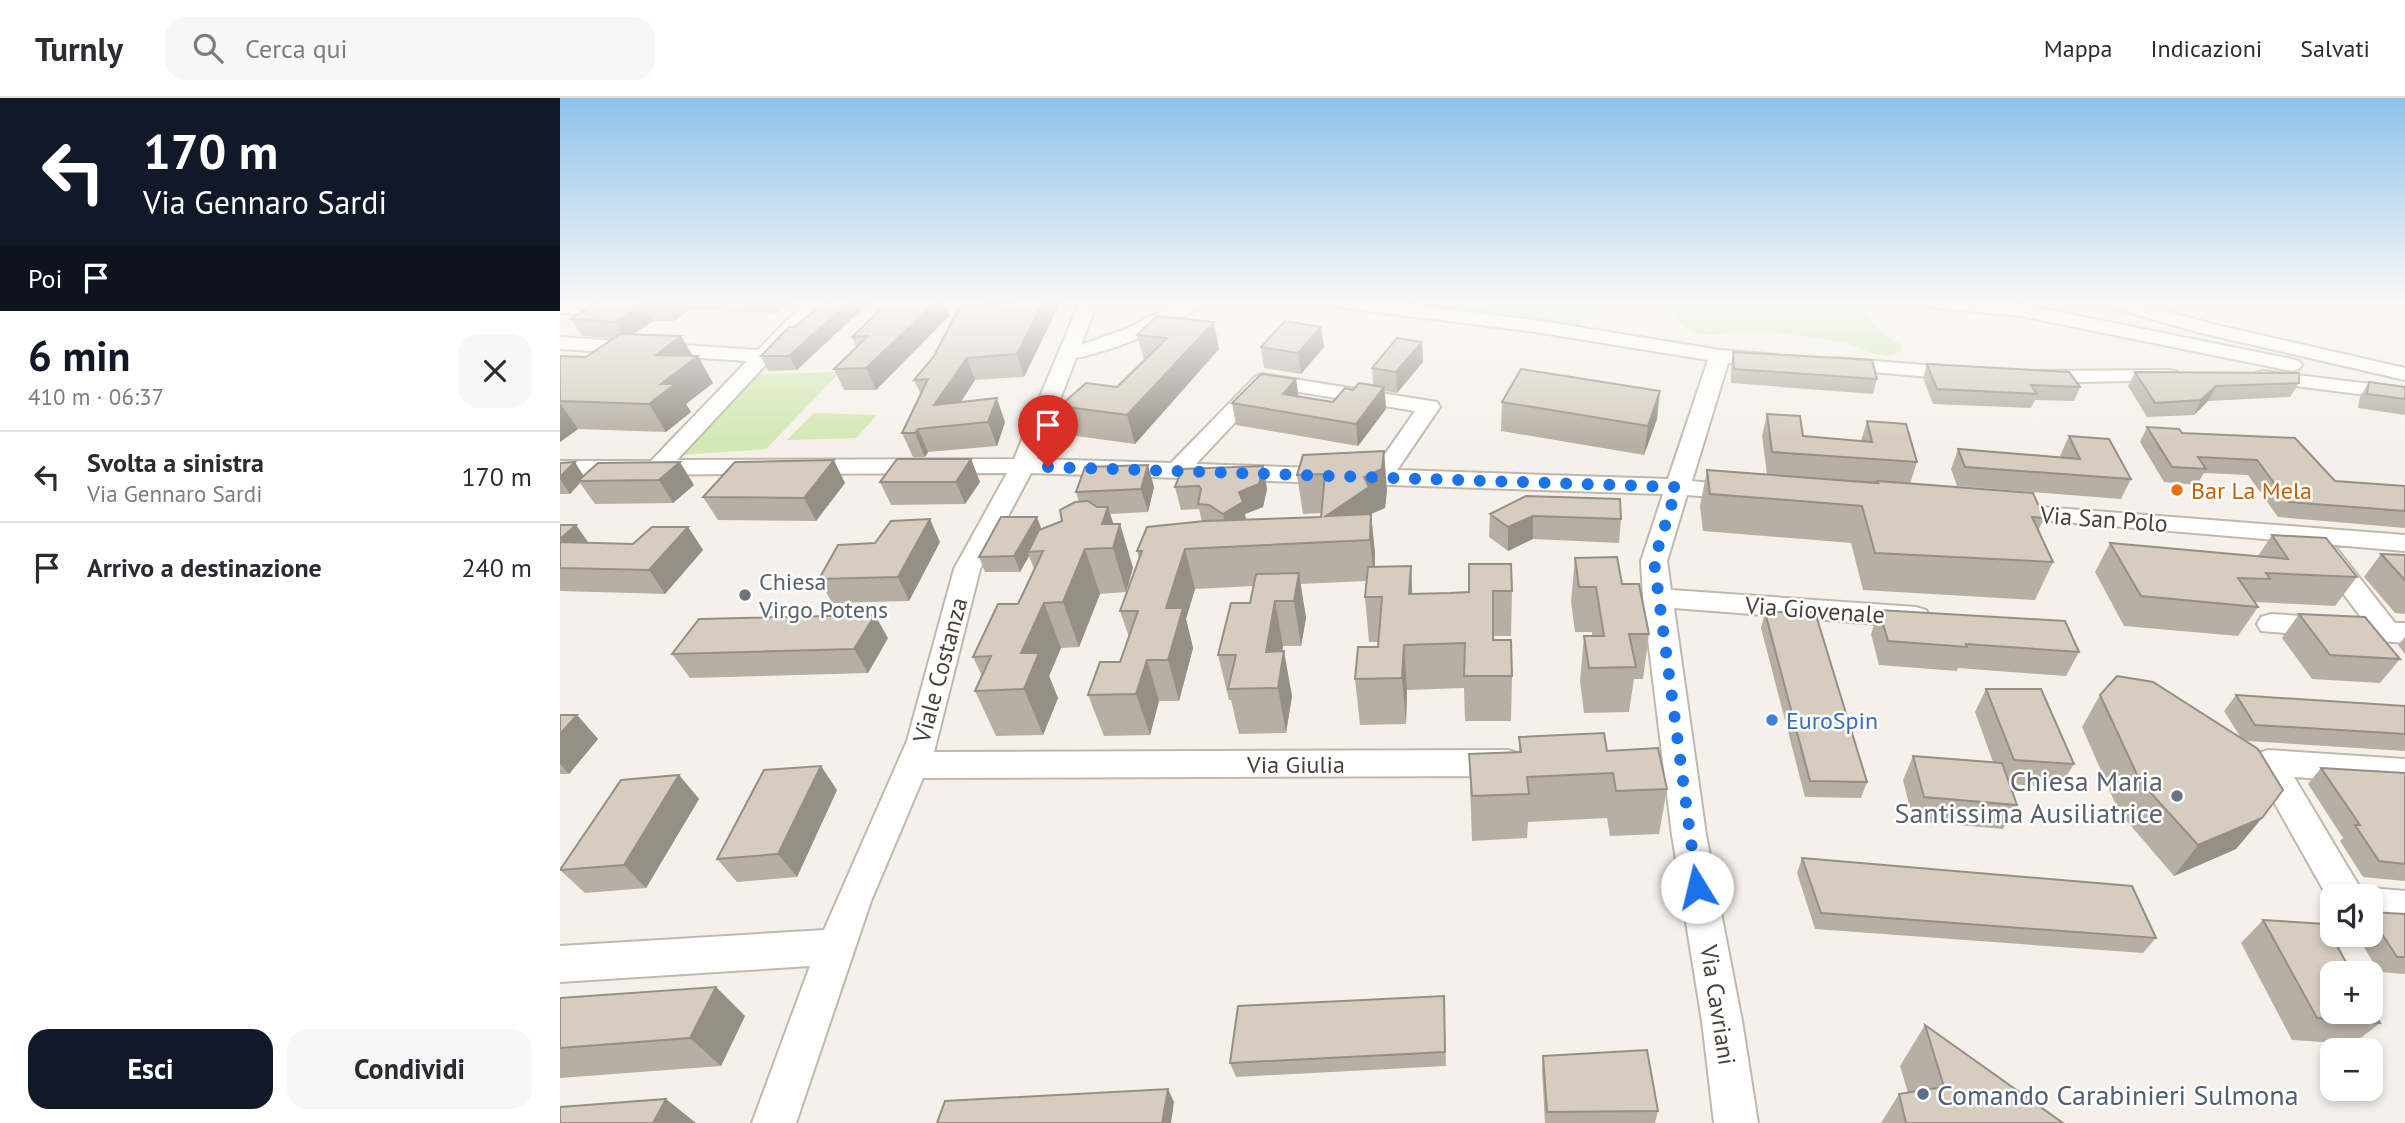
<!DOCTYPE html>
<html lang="it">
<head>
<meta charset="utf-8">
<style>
  body { margin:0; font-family:"PT Sans",sans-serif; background:#f7f7f7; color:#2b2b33; height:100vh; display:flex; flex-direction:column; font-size:26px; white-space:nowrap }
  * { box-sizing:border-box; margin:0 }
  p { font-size:23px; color:#7c7c81 }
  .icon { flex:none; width:38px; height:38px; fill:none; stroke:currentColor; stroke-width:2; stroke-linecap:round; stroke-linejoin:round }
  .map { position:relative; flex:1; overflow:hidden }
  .drawer { display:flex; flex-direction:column; background:#fff; width:560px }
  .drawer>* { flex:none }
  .hud { background:#111827; color:#fff; overflow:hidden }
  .buttons { position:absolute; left:1760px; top:786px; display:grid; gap:14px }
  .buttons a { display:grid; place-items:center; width:63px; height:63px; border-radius:14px; background:#fff; box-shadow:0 4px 10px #0003; font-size:35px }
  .pin { position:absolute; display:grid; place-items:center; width:60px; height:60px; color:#fff; margin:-72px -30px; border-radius:50% 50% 50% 0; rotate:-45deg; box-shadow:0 0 7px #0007 }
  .pin .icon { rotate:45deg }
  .me { position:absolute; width:77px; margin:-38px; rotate:351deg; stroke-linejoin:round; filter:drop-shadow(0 0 5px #0008) }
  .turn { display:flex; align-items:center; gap:24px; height:147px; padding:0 28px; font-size:32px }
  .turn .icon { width:91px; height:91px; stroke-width:2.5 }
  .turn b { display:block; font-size:49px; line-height:60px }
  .then { display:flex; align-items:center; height:66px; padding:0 28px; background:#0003; gap:14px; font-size:26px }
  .round { display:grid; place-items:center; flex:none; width:74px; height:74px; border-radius:21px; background:#f7f7f7 }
  .head { display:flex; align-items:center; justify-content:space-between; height:119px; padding:0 28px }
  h1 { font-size:42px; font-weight:700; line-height:52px; color:#111827 }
  .primary-button { display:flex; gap:14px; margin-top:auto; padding:14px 28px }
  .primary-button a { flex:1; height:80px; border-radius:21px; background:#111827; color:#fff; font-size:28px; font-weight:700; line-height:80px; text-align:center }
  .primary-button a+a { background:#f7f7f7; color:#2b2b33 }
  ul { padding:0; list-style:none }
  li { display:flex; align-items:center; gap:21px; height:91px; padding:0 28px; border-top:2px solid #e1e1e2 }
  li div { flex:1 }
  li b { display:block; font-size:26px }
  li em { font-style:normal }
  header { display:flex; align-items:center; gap:42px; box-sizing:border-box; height:98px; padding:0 35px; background:#fff; border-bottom:2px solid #e1e1e2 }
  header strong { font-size:33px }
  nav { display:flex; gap:38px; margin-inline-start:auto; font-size:24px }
  .search { width:490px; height:63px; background:#f7f7f7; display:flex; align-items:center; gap:18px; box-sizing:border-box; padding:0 24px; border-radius:21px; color:#7c7c81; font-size:26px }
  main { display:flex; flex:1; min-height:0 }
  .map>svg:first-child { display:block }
  .green { fill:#d3e8b3 }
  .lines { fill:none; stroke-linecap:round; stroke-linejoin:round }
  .minor-casing { stroke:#c0b8ac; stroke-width:4 }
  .minor { fill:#fff; fill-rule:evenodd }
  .wall { fill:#b8afa4; fill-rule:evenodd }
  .shaded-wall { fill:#968f86 }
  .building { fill:#d6ccbf; stroke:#968f86; stroke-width:2 }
  .route { stroke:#1a73e8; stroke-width:12; stroke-dasharray:0 21.6 }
  .food-dot { fill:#e8710a; stroke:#fff; stroke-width:2.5 }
  .worship-dot { fill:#6b7280; stroke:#fff; stroke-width:2.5 }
  .shop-dot { fill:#3f7fe0; stroke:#fff; stroke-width:2.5 }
  .service-dot { fill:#5c6f8a; stroke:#fff; stroke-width:2.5 }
  .labels { text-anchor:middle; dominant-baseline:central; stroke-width:5; stroke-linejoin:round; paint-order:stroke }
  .food-label { font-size:24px; fill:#c56008; stroke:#fff; text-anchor:start }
  .street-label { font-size:24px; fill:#484138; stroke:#fff }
  .worship-label { font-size:24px; fill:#5b616d; stroke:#fff; text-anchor:start }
  .shop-label { font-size:24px; fill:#366cbe; stroke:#fff; text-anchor:start }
  .near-worship-label { font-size:28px; fill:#5b616d; stroke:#fff; text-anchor:end }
  .near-service-label { font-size:28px; fill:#4e5e75; stroke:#fff; text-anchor:start }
</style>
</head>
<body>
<header>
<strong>Turnly</strong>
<div class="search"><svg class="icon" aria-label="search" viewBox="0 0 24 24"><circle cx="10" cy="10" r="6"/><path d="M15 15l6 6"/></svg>Cerca qui</div>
<nav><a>Mappa</a><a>Indicazioni</a><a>Salvati</a></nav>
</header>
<main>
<section class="drawer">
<div class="hud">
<div class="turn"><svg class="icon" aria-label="left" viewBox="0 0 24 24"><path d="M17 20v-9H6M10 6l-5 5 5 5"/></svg><div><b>170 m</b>Via Gennaro Sardi</div></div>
<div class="then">Poi<svg class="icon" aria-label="arrive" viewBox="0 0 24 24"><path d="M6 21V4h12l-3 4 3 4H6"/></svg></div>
</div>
<div class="head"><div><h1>6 min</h1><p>410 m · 06:37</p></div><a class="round"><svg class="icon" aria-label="close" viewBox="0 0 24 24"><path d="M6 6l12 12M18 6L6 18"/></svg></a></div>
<ul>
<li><svg class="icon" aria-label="left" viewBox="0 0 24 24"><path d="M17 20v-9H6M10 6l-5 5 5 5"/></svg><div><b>Svolta a sinistra</b><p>Via Gennaro Sardi</p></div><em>170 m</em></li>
<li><svg class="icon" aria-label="arrive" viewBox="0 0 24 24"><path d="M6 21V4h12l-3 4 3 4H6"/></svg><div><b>Arrivo a destinazione</b></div><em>240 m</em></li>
</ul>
<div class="primary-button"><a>Esci</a><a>Condividi</a></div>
</section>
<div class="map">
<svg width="1845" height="1025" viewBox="0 0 1845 1025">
  <rect width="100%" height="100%" fill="#f5f1ea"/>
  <path class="green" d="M853,203H1036L1015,233L855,208Z
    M1094,203H1314L1306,211C1309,227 1328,238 1341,247L1342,252C1326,265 1309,253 1292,247C1283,243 1271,242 1261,241C1236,238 1210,232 1186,233C1153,234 1146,247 1115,221C1114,208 1106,205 1094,203Z
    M280,274L206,351L121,357L197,276Z
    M254,315L317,317L296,340L227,342Z"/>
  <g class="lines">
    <defs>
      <path id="minor" d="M0,203L47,205L56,211L47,217L0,215Z
        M246,203H265L117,362L454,361L520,203H538L521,247L566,231L621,203H643C624,227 547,254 516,260L477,361L611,365L696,278L703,276L877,304L880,309L837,372L1108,381L1148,262L975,234L777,209L768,203H821L975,222L1160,252L1218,257L1221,261L1218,265H1168L1132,383L1189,389L1192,394L1189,399L1180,401L1127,397L1107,463L1111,492L1356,509L1366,512L1370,519L1366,526L1356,529L1114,510L1146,737L1182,923L1198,1025H1154L1142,923L1112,737L1083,500L1081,463L1103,396L471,375L420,471L374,654L948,652L960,656L964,665L960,674L948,678L363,680L311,803L236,1025H192L250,868L0,884V848L264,832L347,643L394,471L447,375L0,377V363H91L187,263L0,251V239L198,252ZM708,289L855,313L814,372L636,366Z
        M1361,203H1426L1460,206L1732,261L1739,263L1742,267L1739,271L1732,273L1460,218L1370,209Z
        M1541,203H1570L1652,226L1845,270V282L1641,235L1543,207Z
        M1276,260L1403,270L1410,272L1413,276L1410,280L1403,282L1269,270L1266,266L1269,262Z
        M1610,272L1617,274L1620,278L1617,282L1475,285L1468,283L1465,279L1468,275L1475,273Z
        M1703,273L1845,290V302L1696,283L1693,279L1696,275Z
        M1444,406L1845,437V453L1435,418L1432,413L1435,408Z
        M1767,448L1776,450L1835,525H1845V545L1701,533L1697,526L1701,519L1711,516L1803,522L1754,456L1758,450Z
        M1708,652L1845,661V687L1734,679L1802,793L1811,790L1845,793V825L1811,822V798H1773V809L1692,665L1696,656Z"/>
    </defs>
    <use href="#minor" class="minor-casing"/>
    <use href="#minor" class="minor"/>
  </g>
  <path class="wall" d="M39,203H231L215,215L130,212L114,223H93L73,236L121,238L133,258L153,285L126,306L131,314L106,334L18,331L0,344V258L26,259L54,240L22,238L11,221Z
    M451,203H501L464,279L415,282L401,304L445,324L437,348L368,354L365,359H353L342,335L361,297L354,282L450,205Z
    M390,217L316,292H284L274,271L296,249L292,239Z
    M597,218L659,251L575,346L509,337L500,308L557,289L584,263L577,237Z
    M234,229L237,272L208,273L201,258Z
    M862,244L863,264L837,295L825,293L826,311L798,348L676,327L672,305L736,281L738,299L773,304L793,292L813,287L812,270Z
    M701,249H764L741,276L704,270Z
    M1173,254L1317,281L1313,296L1171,285V268Z
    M1367,266L1520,289L1514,303L1475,302L1471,310L1373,306L1363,280Z
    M1575,274L1739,285L1730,299L1648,303L1634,317L1587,319L1568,288Z
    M1809,284L1845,289V317L1798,310L1800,299Z
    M942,304L1097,321L1084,357L941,333Z
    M1207,316L1243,338L1301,343L1307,323L1357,364L1350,386L1484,420L1478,433L1493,464L1475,502L1303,492L1291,445L1143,433L1140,408L1147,372L1207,376L1202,338ZM1242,379L1317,385H1316Z
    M1587,329L1622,335L1775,383L1845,388V430L1718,419L1688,377L1644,375L1637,387L1604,384L1580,344Z
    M1509,338L1571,381L1561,401L1397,388L1391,371L1398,351L1501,359L1500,358Z
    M743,357L827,392L825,410L811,416L815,456V469L851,468L852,496L952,493L951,538H933V542L952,578L951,623H905L904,590L847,592L846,626L800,627L795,581L818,549V544H809L805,499L806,483L740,486L746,520L741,548H723L722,553L732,598L726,635L679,636L671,602H669L658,557L690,505L694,488L635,491L626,521L633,550L619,603H599L590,637L544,638L528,597L560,564L569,539L560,513L579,461L577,453L642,424L639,411L621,412L615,389L703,368L707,391L703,409L685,416L686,422L761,419V415L743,416L737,377Z
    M411,361L420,384L405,406L331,407L320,384Z
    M0,365L24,378L38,365L134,387L113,405L35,406L20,385L10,396H0Z
    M285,385L256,423L158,422L143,399Z
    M594,389L588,414L550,416L553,426H560L573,470L566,494L540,496L519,549L501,550L489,578L498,600L483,637L436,638L415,593L422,578L413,559L458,506L474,471L469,458L460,474H425L419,459L502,423L519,404L516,394Z
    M930,416L1061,421L1059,445L973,441L948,453L929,439Z
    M0,427H16L28,445L73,446L128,429L143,452L105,496L0,493Z
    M1712,437L1797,479L1775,508L1695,504L1698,509L1678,538L1564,528L1535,474L1550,445L1698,458Z
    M380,444L349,503L272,505L259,481L315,445Z
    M1821,456L1845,457V516L1835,515L1804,479Z
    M1015,460L1062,486L1089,536L1083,581H1074L1069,614L1024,615L1020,583L1024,538H1032V534H1015L1011,504Z
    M1319,512L1519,554L1506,578L1398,570L1397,573L1319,567L1311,536Z
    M1205,514L1307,684L1301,700L1245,699L1201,530Z
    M1739,516L1840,561L1820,585L1752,581L1722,540Z
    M1845,539V556L1838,547Z
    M328,540L308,575L130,580L112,556Z
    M1426,591L1514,666L1499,690L1450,686L1457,707L1443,731L1353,723L1343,682L1353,658L1433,664L1415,614Z
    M1540,597L1681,640L1664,613L1676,597L1845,608V653L1687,643L1702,720L1676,751L1614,778L1559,714L1522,629Z
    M0,617H17L38,641L9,676H0Z
    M959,639L1047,653L1107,691L1099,736L1050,738L1047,720L968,724L967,740L912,743L909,656L959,654Z
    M1761,670L1845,675V783L1803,779L1780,743L1783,740L1748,686Z
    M119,677L139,701L86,790L25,795L0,772Z
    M277,692L237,779L177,784L157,761Z
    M1242,760L1596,840L1583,855L1255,831L1237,775Z
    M1811,814L1845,816V876L1819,874L1796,836H1811Z
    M1703,822L1820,925L1793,946L1732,942L1681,845Z
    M884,898L886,968L676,979L670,965Z
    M0,900L185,918L161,968L0,980Z
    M1365,927L1503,1025H1321L1339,996L1348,995L1340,968Z
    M983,958L1098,1013L1095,1025H985L982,972Z"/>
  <path class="shaded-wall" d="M110,203H125L130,212L114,223L105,206Z
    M209,203H231L215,215Z
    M290,203H311L237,272L229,258Z
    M377,203H385L390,217L316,292L306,270Z
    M484,203H501L464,279L457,256Z
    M83,206L93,223L66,241L55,224Z
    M654,224L659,251L575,346L567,317Z
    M761,229L764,249L741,276L738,255Z
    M121,238L134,261L138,258L153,285L126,306L131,314L106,334L89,306L101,286L96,257Z
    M862,244L863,264L837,295L836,274Z
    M407,260L415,282L385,328L374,307Z
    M736,281L739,303L723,296Z
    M1656,288L1648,303L1634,317L1641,302Z
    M824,289L826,311L798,348L796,326Z
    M1100,293L1097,321L1084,357L1088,328Z
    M437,300L445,324L437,348L428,324Z
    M0,305L18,331L0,344Z
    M358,331L368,354L365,359L355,335Z
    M824,353L827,392L825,410L811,416L815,456L814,482L810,442L766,418L804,379Z
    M411,361L420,384L405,406L396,384Z
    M274,362L285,385L256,423L244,400Z
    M15,364L25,380L18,383L20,385L10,396L0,381V379Z
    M120,364L134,387L113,405L99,382Z
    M588,367L594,389L588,414L581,391Z
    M703,368L707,391L703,409L685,416L687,427L668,439L663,416L679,394Z
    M548,409L557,437L560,426L573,470L566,494L553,450L542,426Z
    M973,418V441L948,453V429Z
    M477,419L483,435L468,454L469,458L460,474L454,458Z
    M370,421L380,444L349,503L338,479Z
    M16,427L33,451L0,448V441Z
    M128,429L143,452L105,496L89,472Z
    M525,451L540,496L519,549L503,504Z
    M625,451L635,491L626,521L633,550L619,603L608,562L606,510Z
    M851,468L853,513L849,496Z
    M739,475L746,520L741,548L734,503Z
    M715,503L723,548L716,590L706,554Z
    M484,505L501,550L489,578L498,600L483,637L464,591L461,555Z
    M315,517L328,540L308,575L294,551Z
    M844,547L847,592L846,626L842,580Z
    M724,553L732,598L726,635L718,590Z
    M587,562L599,603L590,637L576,596Z
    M17,617L38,641L9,676L0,666V636Z
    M261,668L277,692L237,779L218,756Z
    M119,677L139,701L86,790L64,767Z
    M1702,720L1676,751L1614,778L1638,747Z
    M156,889L185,918L161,968L130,940Z
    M608,991L614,1004L611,1025H602Z
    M106,1001L136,1025H93Z"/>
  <path class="building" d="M39,203H110L105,206H83L55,224L11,221Z
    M267,203H290L229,258H201L229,229H234Z
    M321,203H377L306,270L274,271L308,238L292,239L323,209Z
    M451,203H484L457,256L407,260L374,307L437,300L428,324L358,331L355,335H342L368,281L354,282L374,258L400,208L450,205Z
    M597,218L654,224L567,317L500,308L526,285L557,289L607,240L577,237Z
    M725,223L761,229L738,255L701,249Z
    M60,236L121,238L96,257L138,258L101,286H115L89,306L0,303V258L26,259Z
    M837,240L862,244L836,274L812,270Z
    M1173,254L1312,262L1317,281L1174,271Z
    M1367,266L1509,274L1520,289L1471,287L1477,296L1377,291Z
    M961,271L1100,293L1088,328L942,304Z
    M1575,274L1739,275V285L1656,288L1641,302L1595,305Z
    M701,276L736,281L723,296L773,304L785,290L793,292L799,285L824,289L796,326L672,305Z
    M1809,284L1845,289V301L1807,296Z
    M1207,316L1240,318L1243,338L1312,344L1307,323L1346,326L1357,364L1212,354Z
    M1587,329L1619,331L1622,335L1735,340L1775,383L1845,388V413L1728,404L1697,362L1638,359L1646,371L1612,369Z
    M1509,338L1549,341L1571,381L1405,369L1398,351L1520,361Z
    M824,353L822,371L804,379L809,389L766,418L811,416L810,442L625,451L606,510H623L608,562H587L576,596L528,597L540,564H560L578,513H560L582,453H577L587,429L645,423L761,419L765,376L737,377L743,357Z
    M337,361H411L396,384H320Z
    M274,362L244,400L143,399L175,364Z
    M15,364L0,379V365Z
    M120,364L99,382L18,383L38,365Z
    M588,367L581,391L516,394L525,369Z
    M703,368L699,386L679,394L683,404L663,416L649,407L638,406L641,391L639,388L615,389L622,371Z
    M1147,372L1318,385L1317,383L1473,395L1484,420L1472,419L1493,464L1315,455L1302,408L1150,396Z
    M966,398L1060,401L1061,421L973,418L948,429L930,416Z
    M528,403L537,409H548L542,426H560L553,450L525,451L503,504L484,505L461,555H479L464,591L415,593L431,558L413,559L438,506H458L483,453L468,454L479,432L502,423L500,412L515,404Z
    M441,419H477L454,458L419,459Z
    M370,421L338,479L259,481L278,447L315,445L331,423Z
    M0,427H16L0,441Z
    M92,429H128L89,472L0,470V444L73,446Z
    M1712,437L1766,440L1797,479L1706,475L1710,481L1678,480L1698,509L1581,498L1550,445L1728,461Z
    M1821,456L1845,457V482Z
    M1057,459L1062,486H1079L1089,536H1069L1076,569L1029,570L1024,538H1044L1036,489H1019L1015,460Z
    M909,466H951L952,493H933V542H951L952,578H904L905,545L844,547L842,580L795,581L798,549H818L822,499H805L808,469L851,468L849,496L890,495L909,494Z
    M739,475L734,503H715L706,554L724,553L718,590L668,591L676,557H658L671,505H690L696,476Z
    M1319,512L1505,523L1519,554L1406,546L1407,549L1328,543Z
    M1205,514H1255L1307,684L1250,683Z
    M1739,516L1805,519L1840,561L1770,557Z
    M315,517L294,551L112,556L139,521Z
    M1557,578L1593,584L1698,651L1723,692L1702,720L1638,747L1580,683L1540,597Z
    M1426,591H1481L1514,666L1454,662Z
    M1676,597L1845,608V636L1695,627Z
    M0,617H17L0,636Z
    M1044,635L1047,653L1098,650L1107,691L1056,693L1053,675L967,679L969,696L912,698L909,656L961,654L959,639Z
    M1353,658L1442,665L1457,707L1364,699Z
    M261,668L218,756L157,761L204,672Z
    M1761,670L1845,675V766L1819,763L1795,727H1800Z
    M119,677L64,767L0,772L61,682Z
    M1242,760L1572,788L1596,840L1261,815Z
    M1811,814L1845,816V859H1837L1811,819Z
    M1703,822L1765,826L1792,875H1773V914H1811V909L1820,925L1757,920Z
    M156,889L130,940L0,950V900Z
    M884,898L885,954L670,965L678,908Z
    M1365,927L1503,1025H1346L1339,996L1384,989Z
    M1087,952L1098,1013L987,1014L983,958Z
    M608,991L602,1025H377L385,1003Z
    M106,1001L93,1025H0V1009Z"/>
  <linearGradient id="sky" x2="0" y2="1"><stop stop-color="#8ec2eb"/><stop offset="0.59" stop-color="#faf9f6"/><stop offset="1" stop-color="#faf9f6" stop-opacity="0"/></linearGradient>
  <rect width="1845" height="346" fill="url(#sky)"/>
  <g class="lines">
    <path class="route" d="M488,369L1117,389L1094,463L1137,789"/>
  </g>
  <circle class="food-dot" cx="1617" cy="392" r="7"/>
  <g class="worship-dot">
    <circle cx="185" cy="497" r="7"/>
    <circle cx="1617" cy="698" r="7"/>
  </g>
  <circle class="shop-dot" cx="1212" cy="622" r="7"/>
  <circle class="service-dot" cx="1363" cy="996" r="7"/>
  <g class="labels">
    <g class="food-label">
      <text x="1631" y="392">Bar La Mela</text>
    </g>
    <g class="street-label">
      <text transform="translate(1544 421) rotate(4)">Via San Polo</text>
      <text transform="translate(1255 512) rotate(4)">Via Giovenale</text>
      <text transform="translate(380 572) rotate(-75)">Viale Costanza</text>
      <text x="736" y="666">Via Giulia</text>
      <text transform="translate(1158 907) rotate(81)">Via Cavriani</text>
    </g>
    <g class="worship-label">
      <text x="199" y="483">Chiesa<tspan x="199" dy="28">Virgo Potens</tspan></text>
    </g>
    <g class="shop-label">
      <text x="1226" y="622">EuroSpin</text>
    </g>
    <g class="near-worship-label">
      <text x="1603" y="682">Chiesa Maria<tspan x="1603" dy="32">Santissima Ausiliatrice</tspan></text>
    </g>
    <g class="near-service-label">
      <text x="1377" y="996">Comando Carabinieri Sulmona</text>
    </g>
  </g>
</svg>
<div class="buttons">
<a><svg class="icon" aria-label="sound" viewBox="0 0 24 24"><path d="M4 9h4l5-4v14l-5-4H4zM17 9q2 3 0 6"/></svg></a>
<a>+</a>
<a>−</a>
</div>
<div class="pin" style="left:488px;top:369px;background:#d93025"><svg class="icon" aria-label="arrive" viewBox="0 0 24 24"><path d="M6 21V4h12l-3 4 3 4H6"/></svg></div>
<svg class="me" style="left:1137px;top:789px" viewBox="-20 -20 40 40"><circle r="19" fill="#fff"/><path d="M0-13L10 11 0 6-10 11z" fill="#1a73e8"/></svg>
</div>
</main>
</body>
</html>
